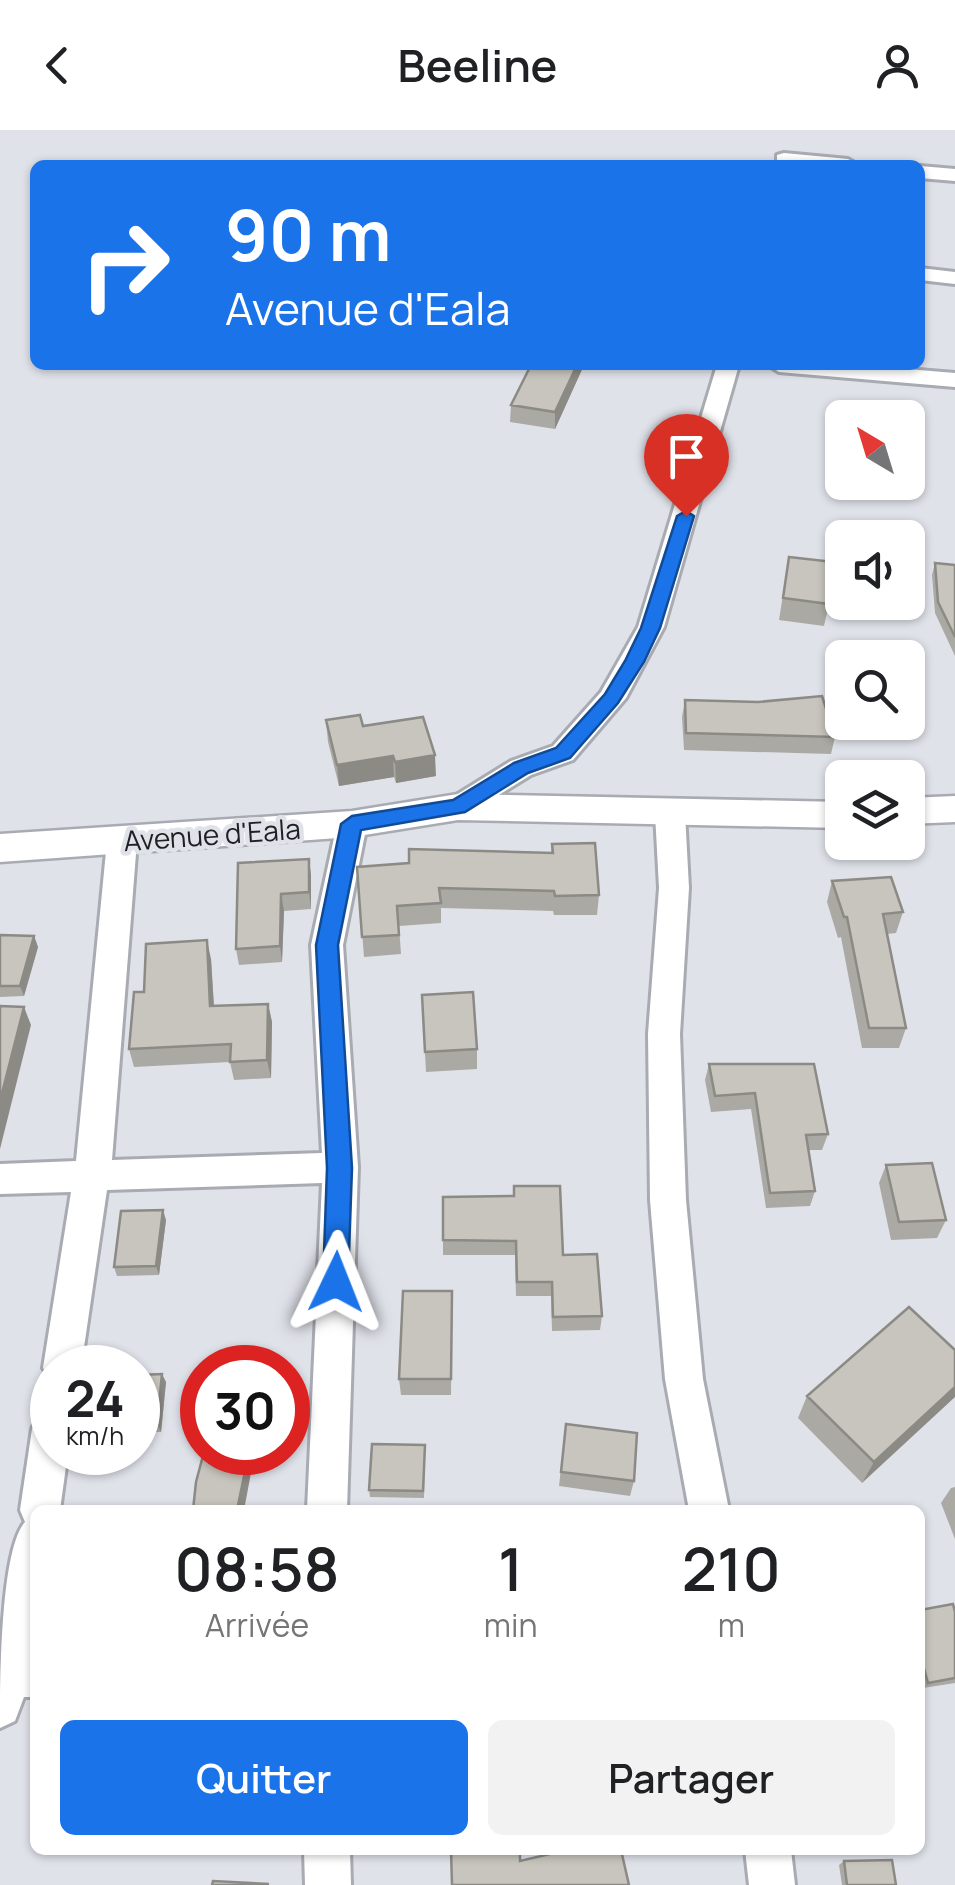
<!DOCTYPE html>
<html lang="fr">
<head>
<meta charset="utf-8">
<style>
  body { margin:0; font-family:Manrope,sans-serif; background:#f2f2f2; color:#202124; height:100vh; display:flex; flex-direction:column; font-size:38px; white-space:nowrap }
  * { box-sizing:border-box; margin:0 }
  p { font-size:32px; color:#757577 }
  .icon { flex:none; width:55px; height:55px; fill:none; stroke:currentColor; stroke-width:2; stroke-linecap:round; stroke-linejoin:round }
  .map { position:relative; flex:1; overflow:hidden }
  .drawer { position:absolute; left:30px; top:1375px; width:895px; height:350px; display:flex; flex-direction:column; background:#fff; border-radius:15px; box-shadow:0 2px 8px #0004 }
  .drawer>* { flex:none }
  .banner { position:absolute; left:30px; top:30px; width:895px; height:210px; border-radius:15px; box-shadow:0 2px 8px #0004; background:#1a73e8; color:#fff; overflow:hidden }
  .needle { width:65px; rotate:322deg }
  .tools { position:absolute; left:825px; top:270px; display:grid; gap:20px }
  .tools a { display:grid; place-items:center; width:100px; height:100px; border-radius:15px; background:#fff; box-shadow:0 2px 8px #0004; font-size:50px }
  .speed { position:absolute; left:30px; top:1215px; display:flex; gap:20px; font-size:50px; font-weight:700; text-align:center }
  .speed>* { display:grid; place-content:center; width:130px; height:130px; border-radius:50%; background:#fff; box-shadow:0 2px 8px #0004; line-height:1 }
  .speed small { font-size:25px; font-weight:400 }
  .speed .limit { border:15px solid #d22; background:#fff; color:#111 }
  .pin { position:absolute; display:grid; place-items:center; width:85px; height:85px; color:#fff; margin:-102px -42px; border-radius:50% 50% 50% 0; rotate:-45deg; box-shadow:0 0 10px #0007 }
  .pin .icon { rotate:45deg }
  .me { position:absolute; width:110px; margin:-55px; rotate:2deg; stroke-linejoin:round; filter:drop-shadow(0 0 8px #0008) }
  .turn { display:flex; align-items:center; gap:35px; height:210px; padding:0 30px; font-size:45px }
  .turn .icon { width:130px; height:130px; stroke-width:2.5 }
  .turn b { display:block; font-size:70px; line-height:85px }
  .eta { display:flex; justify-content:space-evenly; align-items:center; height:170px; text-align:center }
  .eta b { font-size:60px; font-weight:600; line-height:70px }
  .cta { display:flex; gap:20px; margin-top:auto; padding:20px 30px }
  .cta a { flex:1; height:115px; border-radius:15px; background:#1a73e8; color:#fff; font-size:40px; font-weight:600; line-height:115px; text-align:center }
  .cta a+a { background:#f2f2f2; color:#202124 }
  header { display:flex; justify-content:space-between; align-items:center; height:130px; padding:0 30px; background:#fff; font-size:45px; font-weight:600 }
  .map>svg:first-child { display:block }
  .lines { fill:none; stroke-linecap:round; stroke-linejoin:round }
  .minor-casing { stroke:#a9abb3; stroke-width:6 }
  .tertiary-casing { stroke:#a9abb3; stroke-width:5 }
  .minor { fill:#fff; fill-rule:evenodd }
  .tertiary { fill:#fff; fill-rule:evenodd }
  .wall { fill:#aba9a3 }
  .shaded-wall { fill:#8b8a84 }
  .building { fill:#c7c5bd; stroke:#8b8a84; stroke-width:2.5 }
  .route { fill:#1a73e8; stroke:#114b97; stroke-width:2.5 }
  .labels { text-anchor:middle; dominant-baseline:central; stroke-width:9; stroke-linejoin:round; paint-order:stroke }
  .street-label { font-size:28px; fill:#1f2023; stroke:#e0e2ea }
</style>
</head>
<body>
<header><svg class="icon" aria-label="back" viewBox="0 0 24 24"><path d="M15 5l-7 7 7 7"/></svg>Beeline<svg class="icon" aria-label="person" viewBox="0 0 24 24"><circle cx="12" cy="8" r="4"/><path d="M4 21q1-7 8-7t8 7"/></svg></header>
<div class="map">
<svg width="955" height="1755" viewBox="0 0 955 1755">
  <rect width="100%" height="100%" fill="#e0e2ea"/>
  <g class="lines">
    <defs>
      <path id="minor" d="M784,23L848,29L858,35L777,33V25Z
        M920,36L955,39V51L920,48Z
        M920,138L955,142V154L920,150Z
        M717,235H739L664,497L626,568L573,630L531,645L468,684L458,688L448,684L443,677L448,670L511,631L553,616L601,562L638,497Z
        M768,235H858L955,243V257L779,242Z
        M670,672L680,675L685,683L689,758L680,904L686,1070L703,1249L729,1380H689L665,1249L650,1070L648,904L659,758L655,683L660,675Z
        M352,683L362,686L367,694L343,815L358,1037L347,1380H307L322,1053L107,1060L81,1238H52V1252L43,1238L71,1062L0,1064V1034L76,1031L107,711L111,703L122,700L133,703L137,711L112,1030L322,1023L311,815L337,694L342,686Z
        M52,1280V1322H68L60,1380H35V1567H24L15,1591L0,1598C0,1554 0,1420 25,1392L20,1380L32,1299L38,1286Z
        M304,1720H350L351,1755H305Z
        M745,1720H791L795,1755H749Z"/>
      <path id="tertiary" d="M458,664L842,672V698L458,690L352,707L0,732V704L352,681Z
        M955,666V692L908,694V668Z"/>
    </defs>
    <use href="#minor" class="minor-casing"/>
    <use href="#tertiary" class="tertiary-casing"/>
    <use href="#minor" class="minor"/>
    <use href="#tertiary" class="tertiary"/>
  </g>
  <path class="wall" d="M531,235H584L555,299L510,292L511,275Z
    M789,427L829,474L824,496L779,490Z
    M935,433L955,435V526L935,483L932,445Z
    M685,570L835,607L831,624L684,620L682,587Z
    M326,590L363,596L436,646L396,653L394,647L339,656L328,612Z
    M552,714L599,765L597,785H554L553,781L441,778V793L399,796L401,824L364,827L357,737L551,723Z
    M309,729L311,746V779L284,781L282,832L239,835L236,819Z
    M832,751L903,782L896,803L887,804L906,898L899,918H862L841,807L838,808L827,772Z
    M0,805L34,806L38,817L24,866L0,867Z
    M211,829L214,876L268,874L272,892L271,948L234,950L230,932L134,937L129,919L144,862Z
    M422,865L477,919V939L426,942Z
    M709,934L828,1004L822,1020H808L815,1061L810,1076L766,1078L751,979L711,982L705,950Z
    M886,1035L946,1090L937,1108L891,1110L879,1053Z
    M443,1067L563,1125L602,1186L600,1200L552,1201L551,1166H516L515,1125H443Z
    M166,1090L159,1145L117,1146L114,1137Z
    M452,1161L451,1265H401L399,1249Z
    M955,1220L862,1353L798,1288L807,1266Z
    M138,1245L166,1252L161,1302H138Z
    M566,1294L634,1351L630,1366L559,1356Z
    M425,1323L424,1368L370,1367L369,1360Z
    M955,1357V1409L941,1373L951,1358Z
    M920,1480L955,1482V1553L923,1558L920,1548Z
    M844,1731L896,1755H842L839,1735Z"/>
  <path class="shaded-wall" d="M577,235H584L555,299V282Z
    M435,625L436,646L396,653L395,632Z
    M393,626L394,647L339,656L337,635Z
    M309,729L311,746V779L309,762Z
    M281,764L284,781L282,832L280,816Z
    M34,806L38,817L24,866L20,856Z
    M207,810L211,829L215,895L210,876Z
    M268,874L272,892L271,948L267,930Z
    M24,877L31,895L0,1019V971Z
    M163,1080L166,1090L159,1145L156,1136Z
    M162,1244L166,1252L161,1302L157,1293Z
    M955,1257V1267L862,1353L874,1332Z
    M249,1322H253L254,1327L244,1380H237Z"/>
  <path class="building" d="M531,235H577L555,282L511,275Z
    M789,427L834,432L829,474L783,468Z
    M935,433L955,435V507L938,472Z
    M822,566L835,607L686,603L685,570L758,572Z
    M360,585L363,596L423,587L435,625L395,632L393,626L337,635L326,590Z
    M595,713L599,765L555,766L554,761L439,758L441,773L397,776L399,805L362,807L357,737L409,733V719L553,723L552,714Z
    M309,729V762L281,764L280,816L236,819L238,733Z
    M891,747L903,782L883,784L906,898H869L847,787H844L832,751Z
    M0,805L34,806L20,856H0Z
    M207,810L210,876L268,874L267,930L230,932L231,914L129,919L134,862H144L146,814Z
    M473,862L477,919L425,922L422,865Z
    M0,876L24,877L0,971Z
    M709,934H814L828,1004L806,1005L815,1061L770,1063L755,963L715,966Z
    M932,1033L946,1090L899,1092L886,1035Z
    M514,1056H560L563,1125L597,1124L602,1186L553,1187L552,1152H517L516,1111L443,1110V1067L514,1066Z
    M163,1080L156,1136L114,1137L121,1081Z
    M403,1161H452L451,1249H399Z
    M909,1177L955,1220V1257L874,1332L807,1266Z
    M162,1244L157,1293L138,1294V1245Z
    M566,1294L637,1303L634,1351L561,1342Z
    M372,1314L425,1315L423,1361L369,1360Z
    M204,1322H249L237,1380H193L196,1352Z
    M953,1474L955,1482V1548L928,1553L920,1524V1480Z
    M451,1720H520V1731L567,1720H621L629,1755H452Z
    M892,1730L896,1755H847L844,1731Z
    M213,1751L269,1754L212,1755Z"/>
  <path class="route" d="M686,381L694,386L660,498L644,532L618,573L570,628L528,643L465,682L361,700L338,815L352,1038L348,1152L345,1160L336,1163L326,1160L323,1152L327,1038L316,815L341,694L352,686L453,670L514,633L556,618L605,564L625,531L641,498L677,386Z"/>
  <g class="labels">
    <g class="street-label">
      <text transform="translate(212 704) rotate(-4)">Avenue d'Eala</text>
    </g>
  </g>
</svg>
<div class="tools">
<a><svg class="needle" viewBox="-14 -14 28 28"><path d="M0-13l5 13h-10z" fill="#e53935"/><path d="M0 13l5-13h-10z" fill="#757577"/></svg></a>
<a><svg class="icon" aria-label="sound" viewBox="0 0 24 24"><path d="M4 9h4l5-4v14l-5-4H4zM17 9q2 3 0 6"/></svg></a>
<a><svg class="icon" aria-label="search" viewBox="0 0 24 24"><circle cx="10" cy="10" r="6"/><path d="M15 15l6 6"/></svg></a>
<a><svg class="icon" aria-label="layers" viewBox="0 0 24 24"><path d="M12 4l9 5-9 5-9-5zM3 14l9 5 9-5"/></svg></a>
</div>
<div class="speed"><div>24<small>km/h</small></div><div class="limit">30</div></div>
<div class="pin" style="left:686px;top:386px;background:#d93025"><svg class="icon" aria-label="arrive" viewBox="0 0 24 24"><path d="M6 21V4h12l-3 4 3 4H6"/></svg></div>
<svg class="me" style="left:336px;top:1152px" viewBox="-20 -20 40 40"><path d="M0-17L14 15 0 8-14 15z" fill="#1a73e8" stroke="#fff" stroke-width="4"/></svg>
<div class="banner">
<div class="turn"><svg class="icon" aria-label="right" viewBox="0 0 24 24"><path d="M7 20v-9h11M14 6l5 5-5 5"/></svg><div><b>90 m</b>Avenue d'Eala</div></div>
</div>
<section class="drawer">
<div class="eta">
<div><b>08:58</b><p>Arrivée</p></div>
<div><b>1</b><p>min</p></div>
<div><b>210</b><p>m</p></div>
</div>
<div class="cta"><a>Quitter</a><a>Partager</a></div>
</section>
</div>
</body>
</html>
